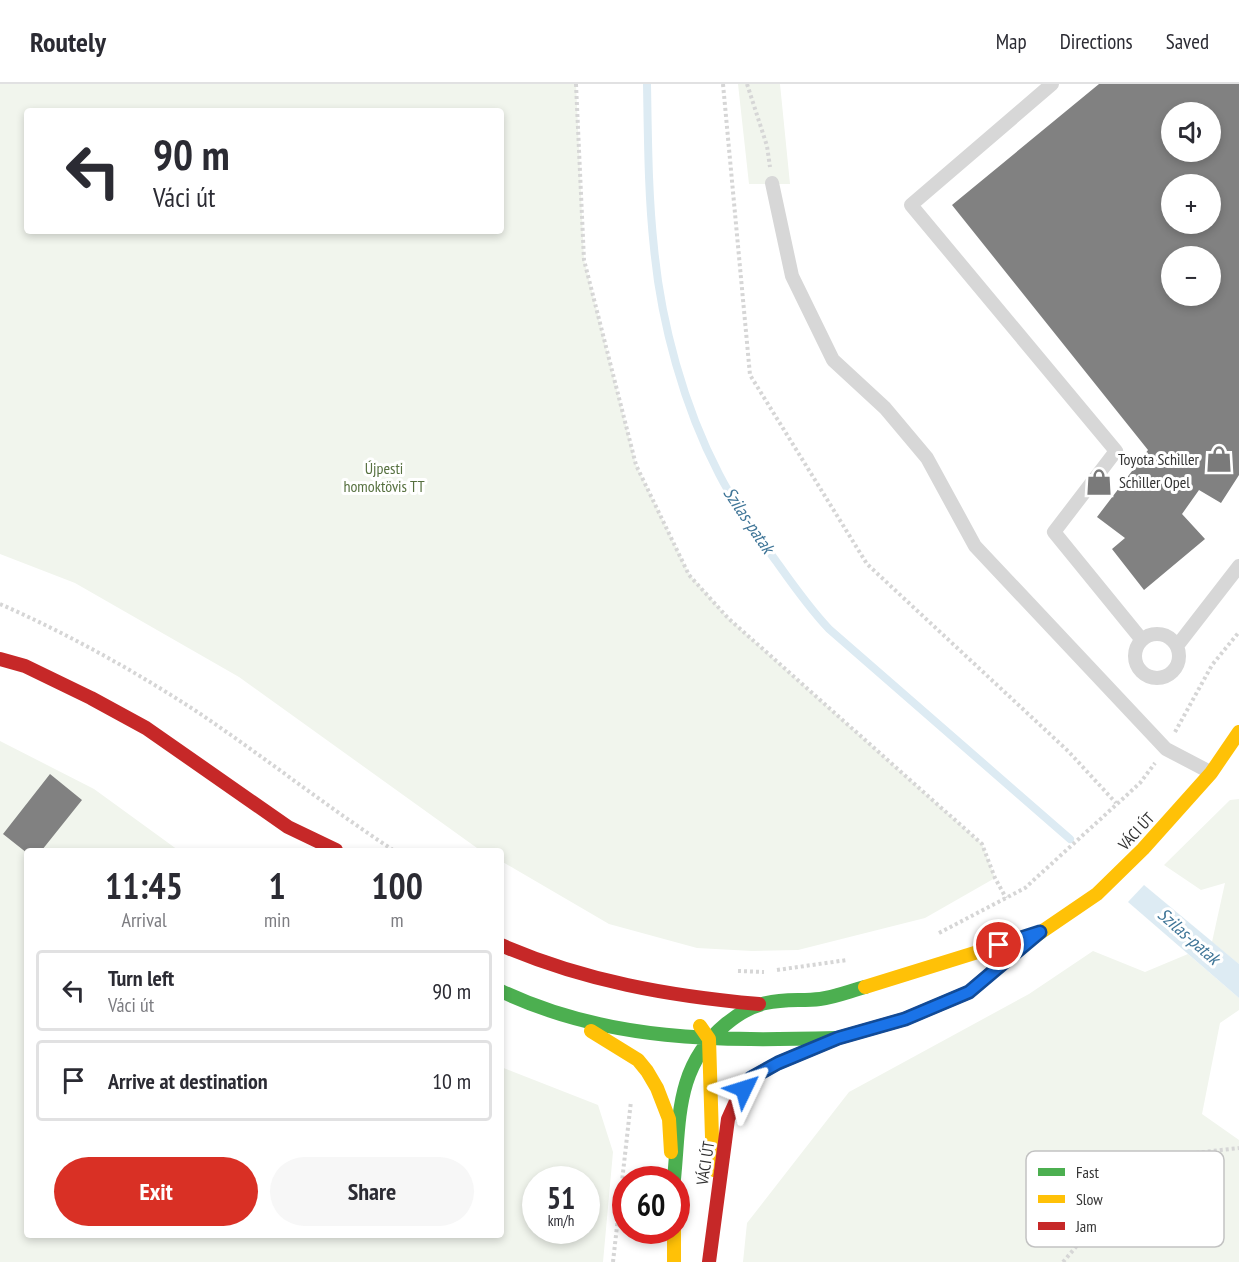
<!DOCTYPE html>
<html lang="en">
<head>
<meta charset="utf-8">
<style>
  body { margin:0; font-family:"PT Sans Narrow",sans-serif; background:#f7f7f7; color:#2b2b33; height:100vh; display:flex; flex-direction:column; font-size:22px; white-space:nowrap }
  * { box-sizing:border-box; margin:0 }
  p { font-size:20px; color:#7c7c81 }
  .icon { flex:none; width:33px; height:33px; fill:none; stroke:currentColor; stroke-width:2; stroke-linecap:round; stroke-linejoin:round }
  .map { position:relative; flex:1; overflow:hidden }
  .panel { position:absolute; left:24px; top:764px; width:480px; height:390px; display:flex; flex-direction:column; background:#fff; border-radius:6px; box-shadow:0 3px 9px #0003 }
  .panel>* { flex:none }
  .guide { position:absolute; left:24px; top:24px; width:480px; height:126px; border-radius:6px; box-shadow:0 3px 9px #0003; background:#fff; color:#2b2b33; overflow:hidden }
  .tools { position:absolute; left:1161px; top:18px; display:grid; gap:12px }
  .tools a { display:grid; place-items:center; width:60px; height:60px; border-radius:50%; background:#fff; box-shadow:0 3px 9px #0003; font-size:30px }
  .speed { position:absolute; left:522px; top:1082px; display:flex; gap:12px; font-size:30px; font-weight:700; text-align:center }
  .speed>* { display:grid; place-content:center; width:78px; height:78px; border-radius:50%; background:#fff; box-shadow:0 3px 9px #0003; line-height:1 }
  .speed small { font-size:15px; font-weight:400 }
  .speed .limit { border:9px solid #d22; background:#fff; color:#111 }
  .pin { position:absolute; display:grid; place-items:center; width:51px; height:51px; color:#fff; margin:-26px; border:3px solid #fff; border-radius:50%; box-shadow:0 2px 6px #0007 }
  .me { position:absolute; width:66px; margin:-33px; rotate:49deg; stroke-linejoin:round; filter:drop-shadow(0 0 4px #0008) }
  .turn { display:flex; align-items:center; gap:21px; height:126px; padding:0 30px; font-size:27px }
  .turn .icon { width:78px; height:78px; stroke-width:2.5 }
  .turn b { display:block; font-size:42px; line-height:51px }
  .eta { display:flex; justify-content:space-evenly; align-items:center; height:102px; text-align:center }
  .eta b { font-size:36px; font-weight:800; line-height:42px }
  .cta { display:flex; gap:12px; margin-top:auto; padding:12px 30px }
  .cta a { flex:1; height:69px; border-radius:36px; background:#d93025; color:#fff; font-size:24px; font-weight:800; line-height:69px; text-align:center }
  .cta a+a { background:#f7f7f7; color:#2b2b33 }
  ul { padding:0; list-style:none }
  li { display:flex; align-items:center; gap:18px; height:81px; margin:0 12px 9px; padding:0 18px; border:3px solid #e1e1e2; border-radius:6px }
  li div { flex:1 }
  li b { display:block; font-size:22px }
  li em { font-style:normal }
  header { display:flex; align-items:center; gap:36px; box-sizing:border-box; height:84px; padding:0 30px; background:#fff; border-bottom:2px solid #e1e1e2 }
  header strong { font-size:28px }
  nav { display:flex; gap:33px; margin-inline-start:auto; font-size:21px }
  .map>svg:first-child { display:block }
  .green { fill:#f1f5ed; fill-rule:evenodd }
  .water { fill:#ddebf3 }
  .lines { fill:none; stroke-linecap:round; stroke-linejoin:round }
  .stream { stroke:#ddebf3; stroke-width:8 }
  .building { fill:#818181; fill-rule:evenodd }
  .path { stroke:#d6d6d6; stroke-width:4; stroke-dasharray:3 3; stroke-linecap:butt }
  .lane { stroke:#d7d7d7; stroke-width:14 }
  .fast { stroke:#4caf50; stroke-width:14 }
  .slow { stroke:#ffc107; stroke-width:14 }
  .jam { stroke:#c62828; stroke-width:14 }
  .route-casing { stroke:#114b97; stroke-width:15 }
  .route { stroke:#1a73e8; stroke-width:10 }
  .labels { text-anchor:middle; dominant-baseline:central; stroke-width:6; stroke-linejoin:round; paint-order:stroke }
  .poi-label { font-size:16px; fill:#333; stroke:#fff; text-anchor:end }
  .park-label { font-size:16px; fill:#56703f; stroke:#fff }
  .street-label { font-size:16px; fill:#333; stroke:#fff }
  .water-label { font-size:18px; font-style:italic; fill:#3f7597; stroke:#fff }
  .key { fill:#fff; stroke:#c2c2c2; stroke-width:1.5 }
  .key-label { font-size:16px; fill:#333 }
</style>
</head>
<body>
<header>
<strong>Routely</strong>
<nav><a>Map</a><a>Directions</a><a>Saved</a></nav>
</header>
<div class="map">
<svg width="1239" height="1178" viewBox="0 0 1239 1178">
  <rect width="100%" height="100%" fill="#fff"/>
  <path class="green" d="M0,0H576L584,176L636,381L689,490L728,534L982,760L995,794L925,834L798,866L752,867L697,864L609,840L501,777V766H482L477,764L239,593L75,499L0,470ZM27,27H501V147H27Z
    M738,0H780L790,100H749Z
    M0,657L94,705L178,766H27V1150H501V983L598,1021L613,1068L603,1178H0ZM536,1095H586V1146H536Z
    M1239,715V880L1212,858L1225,799L1201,806L1164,781L1230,716Z
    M1093,867L1145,888L1188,870L1239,914V926L1220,939L1202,1030L1239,1056V1178H743L747,1139L849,1008L1029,910Z"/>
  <path class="water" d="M1144,801L1239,880V914L1128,818Z"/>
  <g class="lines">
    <path class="stream" d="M647,0C648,54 648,109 654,164C661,239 684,323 719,390C735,421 755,449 776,477C793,501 809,524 829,545L1070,755"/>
  </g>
  <path class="building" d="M1099,0H1239V391L1221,419L1199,406L1182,430L1205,455L1144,506L1112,465L1125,454L1097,433L1148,366L952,121ZM1172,28H1210V68H1172ZM1172,100H1210V140H1172ZM1172,172H1210V212H1172Z
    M50,690L82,716L42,766H27V769L3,750Z"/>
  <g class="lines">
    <path class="path" d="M576,0L584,176L636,381L689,491L728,534L982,760L995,794L1006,814
      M723,0L750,291L867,480L1068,667L1116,719
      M747,0L767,62L770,83
      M0,520C68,550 133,586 196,627C263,672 326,722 393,766
      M1175,648L1212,581L1239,548
      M939,849L1025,804L1140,699L1155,679
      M777,886L847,876
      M738,887L764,888
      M613,1178L631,1017
      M1063,1178L1081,1157L1186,1070L1239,1064"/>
    <path class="lane" d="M1052,0L911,121L1116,367L1054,448L1142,556
      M772,99L792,192L833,276L885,324L927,374L975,462L1166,665L1210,688
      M1135 572a22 22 0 1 1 44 0a22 22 0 1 1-44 0Z
      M1177,562L1239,482"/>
    <path class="fast" d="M501,907C608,958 721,957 837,954
      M674,1095C680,1035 675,982 726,940C737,931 751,922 766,919C784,915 802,917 820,915C835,913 850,907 865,903"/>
    <path class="slow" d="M1031,855L1097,810L1143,765L1211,689L1239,648
      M865,903L1026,853
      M700,942L709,955L713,1086
      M591,947L638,976L647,987L657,1004L669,1035L671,1068
      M674,1146V1178"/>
    <path class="jam" d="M0,575L25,582L91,614L146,644L288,743L336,766
      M501,861C584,897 669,912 759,920
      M709,1178L728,1035L737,1015L751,994L778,979L838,954L905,935L969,908L1031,855"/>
  </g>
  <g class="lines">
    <defs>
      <path id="route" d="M744,1005L751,994L778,979L838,954L905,935L969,908L1040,848L999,861"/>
    </defs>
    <use href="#route" class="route-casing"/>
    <use href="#route" class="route"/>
  </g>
  <defs>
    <symbol id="shop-bare" viewBox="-9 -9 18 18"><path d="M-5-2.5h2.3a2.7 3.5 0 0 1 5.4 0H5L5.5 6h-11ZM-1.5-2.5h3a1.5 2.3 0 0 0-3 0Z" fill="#7a7a7a" stroke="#fff" stroke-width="2.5" paint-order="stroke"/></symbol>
  </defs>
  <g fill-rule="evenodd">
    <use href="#shop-bare" x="1200" y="356" width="38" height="38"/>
    <use href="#shop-bare" x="1080" y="379" width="38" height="38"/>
  </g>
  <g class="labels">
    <g class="poi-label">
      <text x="1199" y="375">Toyota Schiller</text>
      <text x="1119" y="398" text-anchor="start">Schiller Opel</text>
    </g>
    <g class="park-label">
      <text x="384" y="384">Újpesti<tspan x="384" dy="18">homoktövis TT</tspan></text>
    </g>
    <g class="street-label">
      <text transform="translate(1136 747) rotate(-47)">VÁCI ÚT</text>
      <text transform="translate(705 1079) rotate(-81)">VÁCI ÚT</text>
    </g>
    <g class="water-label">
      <text transform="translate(749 436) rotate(56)">Szilas-patak</text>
      <text transform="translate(1189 852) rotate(41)">Szilas-patak</text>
    </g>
  </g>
  <rect x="1026" y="1067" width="198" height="96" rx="9" class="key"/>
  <rect x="1038" y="1084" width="27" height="8" fill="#4caf50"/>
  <rect x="1038" y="1111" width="27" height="8" fill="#ffc107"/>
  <rect x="1038" y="1138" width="27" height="8" fill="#c62828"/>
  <g class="key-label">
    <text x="1076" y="1094">Fast</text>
    <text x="1076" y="1121">Slow</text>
    <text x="1076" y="1148">Jam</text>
  </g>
</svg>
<div class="tools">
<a><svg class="icon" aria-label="sound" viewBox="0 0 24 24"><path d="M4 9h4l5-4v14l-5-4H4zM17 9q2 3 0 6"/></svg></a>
<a>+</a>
<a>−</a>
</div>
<div class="speed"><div>51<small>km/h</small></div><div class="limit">60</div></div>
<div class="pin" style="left:999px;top:861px;background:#d93025"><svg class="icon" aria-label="arrive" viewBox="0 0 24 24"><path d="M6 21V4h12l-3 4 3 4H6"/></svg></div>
<svg class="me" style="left:744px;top:1005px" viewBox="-20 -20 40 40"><path d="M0-17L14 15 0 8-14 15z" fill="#1a73e8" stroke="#fff" stroke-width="4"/></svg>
<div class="guide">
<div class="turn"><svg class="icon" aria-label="left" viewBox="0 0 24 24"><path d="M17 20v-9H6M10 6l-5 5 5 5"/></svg><div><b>90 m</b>Váci út</div></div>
</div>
<section class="panel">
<div class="eta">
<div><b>11:45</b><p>Arrival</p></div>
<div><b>1</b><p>min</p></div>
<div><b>100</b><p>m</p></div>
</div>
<ul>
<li><svg class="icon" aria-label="left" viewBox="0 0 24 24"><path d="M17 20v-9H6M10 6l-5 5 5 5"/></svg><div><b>Turn left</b><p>Váci út</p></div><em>90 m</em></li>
<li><svg class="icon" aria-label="arrive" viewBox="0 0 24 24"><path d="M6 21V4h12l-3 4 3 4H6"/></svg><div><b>Arrive at destination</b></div><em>10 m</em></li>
</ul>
<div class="cta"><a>Exit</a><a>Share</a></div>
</section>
</div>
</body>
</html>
